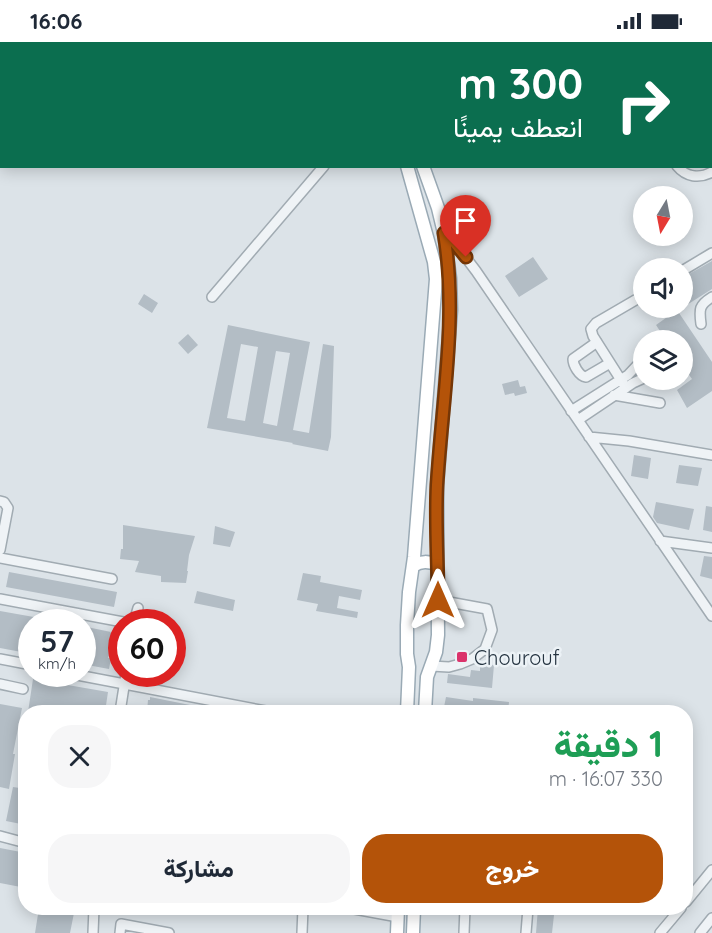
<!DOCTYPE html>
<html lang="ar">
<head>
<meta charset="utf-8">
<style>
  body { margin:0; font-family:Quicksand,Vazirmatn,sans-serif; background:#f6f6f7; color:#1f2937; direction:rtl; height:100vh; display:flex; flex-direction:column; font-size:22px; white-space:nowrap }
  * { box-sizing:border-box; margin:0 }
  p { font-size:20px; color:#747a83 }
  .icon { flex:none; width:33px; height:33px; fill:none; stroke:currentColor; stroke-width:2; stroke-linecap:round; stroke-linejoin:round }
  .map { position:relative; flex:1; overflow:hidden; direction:ltr }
  .panel { position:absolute; left:18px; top:663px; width:675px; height:210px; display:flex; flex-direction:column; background:#fff; border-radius:24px; box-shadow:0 3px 15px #0003; direction:rtl }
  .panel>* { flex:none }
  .banner { position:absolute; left:0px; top:0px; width:712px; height:126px; box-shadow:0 3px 15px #0003; direction:rtl; background:#0b6e4f; color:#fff; overflow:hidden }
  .needle { width:39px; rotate:190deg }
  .buttons { position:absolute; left:633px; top:144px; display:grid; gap:12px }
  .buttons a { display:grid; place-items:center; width:60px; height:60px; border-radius:50%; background:#fff; box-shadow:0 3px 15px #0003; font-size:30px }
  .speed { position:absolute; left:18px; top:567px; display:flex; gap:12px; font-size:30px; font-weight:700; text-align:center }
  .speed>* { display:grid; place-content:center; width:78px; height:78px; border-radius:50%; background:#fff; box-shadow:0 3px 15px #0003; line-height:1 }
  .speed small { font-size:15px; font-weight:400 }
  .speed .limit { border:9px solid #d22; background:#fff; color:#111 }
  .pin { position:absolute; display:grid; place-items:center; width:51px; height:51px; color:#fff; margin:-62px -26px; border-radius:50% 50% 50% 0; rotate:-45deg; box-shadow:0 0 6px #0007 }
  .pin .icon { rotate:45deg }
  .me { position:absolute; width:66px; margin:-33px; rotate:0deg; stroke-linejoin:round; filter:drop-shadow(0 0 4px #0008) }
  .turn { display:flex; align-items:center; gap:21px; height:126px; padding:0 30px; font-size:27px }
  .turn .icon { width:78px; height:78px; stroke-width:2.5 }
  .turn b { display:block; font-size:42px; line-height:51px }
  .round { display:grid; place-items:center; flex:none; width:63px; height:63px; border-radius:24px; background:#f6f6f7 }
  .headline { display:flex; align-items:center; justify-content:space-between; height:102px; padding:0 30px }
  h1 { font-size:36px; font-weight:800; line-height:45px; color:#1e9e55 }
  .cta { display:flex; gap:12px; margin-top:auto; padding:12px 30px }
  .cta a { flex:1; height:69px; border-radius:24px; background:#b45309; color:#fff; font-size:24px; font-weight:800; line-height:69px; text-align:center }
  .cta a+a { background:#f6f6f7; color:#1f2937 }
  .status { display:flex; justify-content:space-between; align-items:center; height:42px; padding:0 30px; background:#fff; direction:ltr }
  .status svg { height:16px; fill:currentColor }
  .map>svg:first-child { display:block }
  .building { fill:#b3bdc5; fill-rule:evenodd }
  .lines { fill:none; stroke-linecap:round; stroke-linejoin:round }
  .minor-casing { stroke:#a1abb2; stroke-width:12 }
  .major-casing { stroke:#9aaab5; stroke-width:15 }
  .minor { stroke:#eff3f6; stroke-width:9 }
  .major { stroke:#fff; stroke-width:12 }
  .route-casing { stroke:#753606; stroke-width:15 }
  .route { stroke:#b45309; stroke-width:10 }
  .poi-dot { fill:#db336b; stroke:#ecf2f6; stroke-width:2 }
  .labels { text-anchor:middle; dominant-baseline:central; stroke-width:5; stroke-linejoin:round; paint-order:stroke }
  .poi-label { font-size:20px; fill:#243340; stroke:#ecf2f6; text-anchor:start }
</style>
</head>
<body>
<div class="status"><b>16:06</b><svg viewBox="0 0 49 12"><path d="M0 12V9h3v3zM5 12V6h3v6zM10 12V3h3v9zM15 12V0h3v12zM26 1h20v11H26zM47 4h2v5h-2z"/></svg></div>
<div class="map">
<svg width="712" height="891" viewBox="0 0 712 891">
  <rect width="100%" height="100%" fill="#dce3e8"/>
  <path class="building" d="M533,215L548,237L519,255L505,234Z
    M712,219V247L682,266V236Z
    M144,252L158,261L152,271L138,262Z
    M677,268L712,320V349L687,366L677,348L692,337L682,323V298H666L656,283Z
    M228,283L310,300L293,388L309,391L323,302L334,304L331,395L328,409L292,402L293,401L207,386ZM241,302L258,305L245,379L227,376ZM276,309L290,311L277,384L263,381Z
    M188,292L198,303L188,312L178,301Z
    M518,338L520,345L525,344L527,351L515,354L514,351L505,353L502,342Z
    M634,413L651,416L648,437L631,434Z
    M679,423L702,426L698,444L676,441Z
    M656,460L694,467L689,488L657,481L653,475Z
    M706,464L712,465V490L703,488Z
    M123,483L195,494L189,513L187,529H188L186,541L161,540V534L135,530L139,519L120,517L121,507H123Z
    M215,484L235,490L230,505L213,502Z
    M704,514L712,515V537L700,534Z
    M9,530L117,550L114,565L6,545Z
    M303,531L321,534L320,540L362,548L360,558L339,554L337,566L358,570L357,576L316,569L318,562L297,558Z
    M197,549L235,558L233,569L194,561Z
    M0,569L45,577L44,580H32V586L29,585L26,599L32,600V612L0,606Z
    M82,584L111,590L110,591L113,592L108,616H111L109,627L82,622Z
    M484,622L494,623L492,646L447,641L448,632L470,635L471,628L480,629V625H483Z
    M33,637L108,650L105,670H28Z
    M150,655L210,667V670H147L148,658H150Z
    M446,655L473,659V656L509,660L508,670H443Z
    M0,662L22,666L13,712H15L9,747L0,745Z
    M13,745L26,747V783L6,779Z
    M0,806L26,811V846L0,841Z
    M39,866H75L70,891H35Z
    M538,866H543L554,873L552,891H536Z"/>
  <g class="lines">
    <defs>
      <path id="minor" d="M379,0V2
        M658,0V2
        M677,124C686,135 699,137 712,130
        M444,191L454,200L476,229L712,574
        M682,229L712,211
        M212,255L324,124
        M701,282C699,267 699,263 712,255
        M597,300L573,317C573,323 579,334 586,335L610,321
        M626,346L593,294L591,287L596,281L644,253
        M614,353L660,361
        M571,369L628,333L643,317
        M578,378L633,341L644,336
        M589,395L629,399L712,413
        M0,459L4,460L8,466L0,508
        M660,499L712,506
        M0,516L112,537
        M0,557L123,580
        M134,580L138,566
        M0,617L32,623
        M431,624L449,625L460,622L472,617L485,607L492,588L487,567L438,558
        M72,632L271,670
        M0,642L23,647
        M120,670L126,632
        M0,794L26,801
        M686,860L712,828
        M349,866L398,875
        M93,891L94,866
        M120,891L121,882L169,891
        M302,891L303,866
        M464,891L465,866
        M526,891L528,866
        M660,891L681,866
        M700,891L712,876"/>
      <path id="major" d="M397,2L399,0
        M407,124L434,220L436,237L414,515L409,550L407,583V612L409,625L407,670
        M423,124L438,166L444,191L450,236L451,268L437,444L438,593L436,610L427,635L425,670
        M413,524C420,519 429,519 437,523
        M397,891L398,866
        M413,891L414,866"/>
    </defs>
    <use href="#minor" class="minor-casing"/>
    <use href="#major" class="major-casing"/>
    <use href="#minor" class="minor"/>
    <use href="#major" class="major"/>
  </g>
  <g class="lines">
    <defs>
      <path id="route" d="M438,558C438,520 435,481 437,443C442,359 458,275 444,191L454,200L466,215"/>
    </defs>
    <use href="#route" class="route-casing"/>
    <use href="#route" class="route"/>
  </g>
  <rect class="poi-dot" x="456" y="609" width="12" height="12" rx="3"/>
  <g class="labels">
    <g class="poi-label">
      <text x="474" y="615">Chourouf</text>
    </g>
  </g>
</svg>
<div class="buttons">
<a><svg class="needle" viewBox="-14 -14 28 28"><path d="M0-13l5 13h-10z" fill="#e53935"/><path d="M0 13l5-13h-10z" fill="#747a83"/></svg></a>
<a><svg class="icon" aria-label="sound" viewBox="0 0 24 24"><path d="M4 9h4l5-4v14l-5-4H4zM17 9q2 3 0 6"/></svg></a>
<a><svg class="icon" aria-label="layers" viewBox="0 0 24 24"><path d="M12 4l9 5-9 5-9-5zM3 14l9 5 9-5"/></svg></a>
</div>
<div class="speed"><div>57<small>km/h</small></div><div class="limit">60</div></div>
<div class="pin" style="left:466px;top:215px;background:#d93025"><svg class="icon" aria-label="arrive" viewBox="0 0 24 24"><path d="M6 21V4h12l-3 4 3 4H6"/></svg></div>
<svg class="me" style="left:438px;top:558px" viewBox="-20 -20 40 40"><path d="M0-17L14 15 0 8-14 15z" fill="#b45309" stroke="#fff" stroke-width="4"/></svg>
<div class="banner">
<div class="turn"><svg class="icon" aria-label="right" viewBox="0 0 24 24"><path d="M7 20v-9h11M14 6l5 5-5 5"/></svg><div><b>300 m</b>انعطف يمينًا</div></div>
</div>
<section class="panel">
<div class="headline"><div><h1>1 دقيقة</h1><p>330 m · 16:07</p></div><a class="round"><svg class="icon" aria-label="close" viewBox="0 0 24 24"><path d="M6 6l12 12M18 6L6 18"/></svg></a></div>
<div class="cta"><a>خروج</a><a>مشاركة</a></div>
</section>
</div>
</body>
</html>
